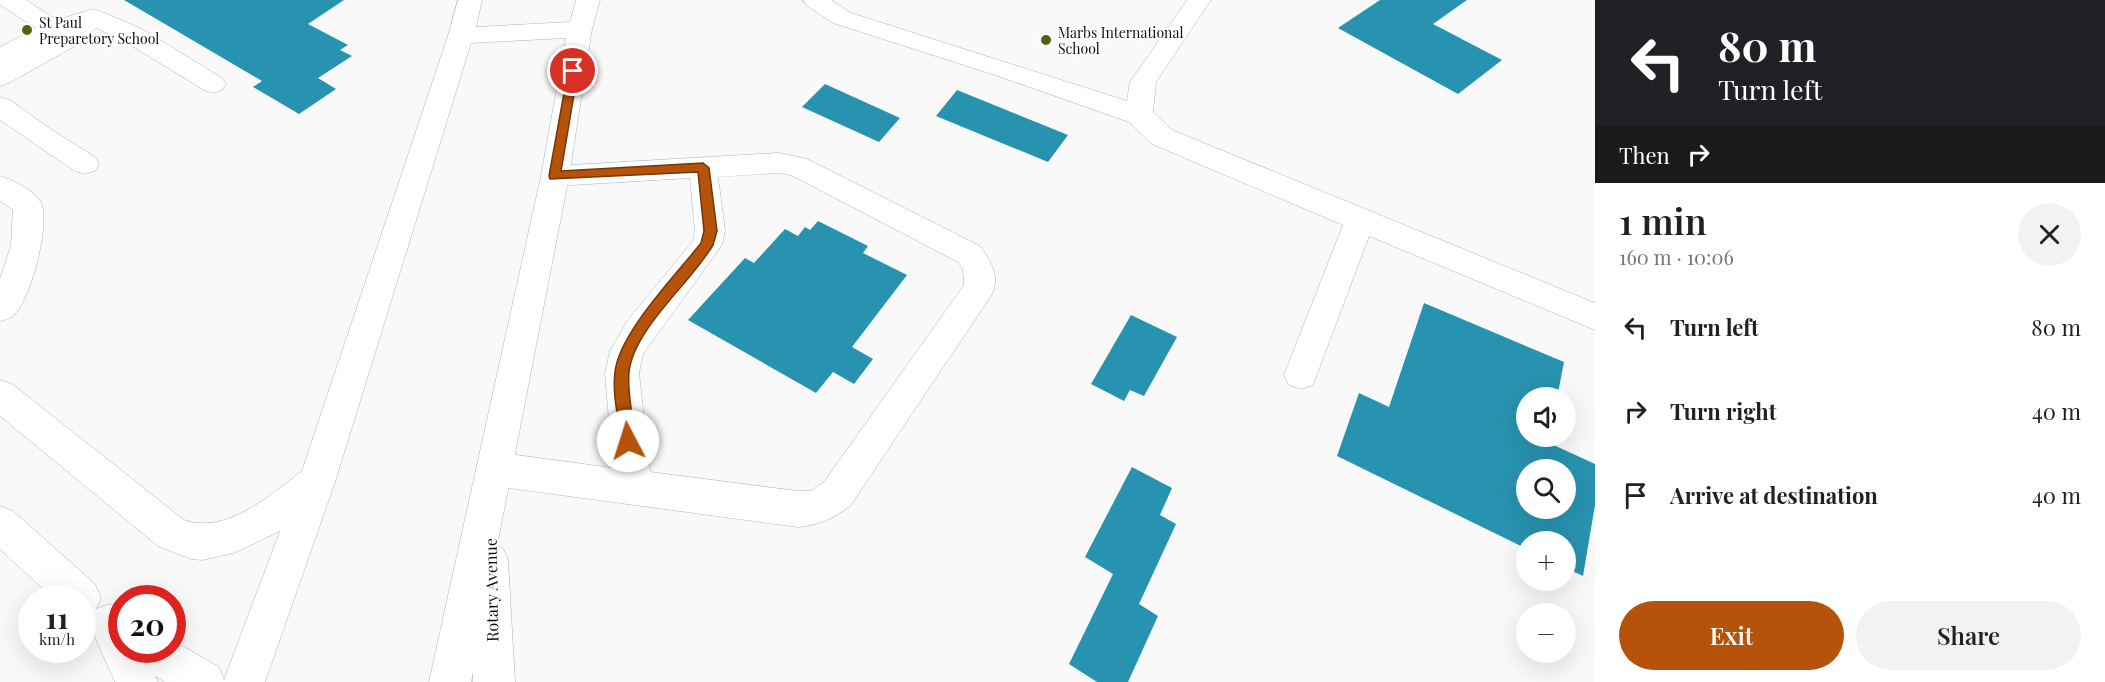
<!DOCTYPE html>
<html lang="en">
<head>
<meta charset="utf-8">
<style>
  body { margin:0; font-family:"Playfair Display",serif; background:#f2f2f2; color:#202124; height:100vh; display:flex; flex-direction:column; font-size:22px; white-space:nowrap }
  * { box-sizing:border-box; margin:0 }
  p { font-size:20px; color:#757577 }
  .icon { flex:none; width:33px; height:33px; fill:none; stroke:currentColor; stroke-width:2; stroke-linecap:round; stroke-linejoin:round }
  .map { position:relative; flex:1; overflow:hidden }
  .sheet { display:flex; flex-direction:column; background:#fff; width:510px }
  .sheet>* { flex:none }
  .top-card { background:#202124; color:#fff; overflow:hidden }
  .tools { position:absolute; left:1516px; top:387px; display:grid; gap:12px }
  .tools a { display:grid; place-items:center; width:60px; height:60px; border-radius:50%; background:#fff; box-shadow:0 6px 24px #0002; font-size:30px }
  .speed { position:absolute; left:18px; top:585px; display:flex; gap:12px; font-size:30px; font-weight:700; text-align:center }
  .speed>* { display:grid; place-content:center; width:78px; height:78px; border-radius:50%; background:#fff; box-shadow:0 6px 24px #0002; line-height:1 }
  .speed small { font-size:15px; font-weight:400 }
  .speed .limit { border:9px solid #d22; background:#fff; color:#111 }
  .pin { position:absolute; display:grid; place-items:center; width:51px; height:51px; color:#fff; margin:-26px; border:3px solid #fff; border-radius:50%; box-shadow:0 2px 6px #0007 }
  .me { position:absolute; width:66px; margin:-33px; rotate:355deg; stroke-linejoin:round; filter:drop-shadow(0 0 4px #0008) }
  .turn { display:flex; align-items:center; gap:21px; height:126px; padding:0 24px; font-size:27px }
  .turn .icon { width:78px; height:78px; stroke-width:2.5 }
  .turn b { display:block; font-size:42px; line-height:51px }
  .then { display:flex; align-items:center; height:57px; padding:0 24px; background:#0003; gap:12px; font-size:22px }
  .round { display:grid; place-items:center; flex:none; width:63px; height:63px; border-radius:32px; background:#f2f2f2 }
  .headline { display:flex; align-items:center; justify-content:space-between; height:102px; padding:0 24px }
  h1 { font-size:36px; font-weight:600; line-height:45px }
  .button { display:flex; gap:12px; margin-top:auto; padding:12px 24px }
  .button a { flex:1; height:69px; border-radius:36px; background:#b45309; color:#fff; font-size:24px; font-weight:600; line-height:69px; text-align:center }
  .button a+a { background:#f2f2f2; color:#202124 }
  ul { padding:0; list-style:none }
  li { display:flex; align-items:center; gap:18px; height:84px; padding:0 24px }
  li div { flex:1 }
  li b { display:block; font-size:22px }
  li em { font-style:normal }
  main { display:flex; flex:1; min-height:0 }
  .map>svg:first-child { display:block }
  .building { fill:#2893b0; fill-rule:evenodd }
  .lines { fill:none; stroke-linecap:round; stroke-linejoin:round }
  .minor-casing { stroke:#9cb8d0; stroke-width:1 }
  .major-casing { stroke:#9cb8d0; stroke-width:1 }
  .minor { fill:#fff; fill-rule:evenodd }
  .major { fill:#fff; fill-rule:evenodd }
  .route { fill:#b45309; stroke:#753606; stroke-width:1.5 }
  .poi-dot { fill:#50630e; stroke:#fff; stroke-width:2 }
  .labels { text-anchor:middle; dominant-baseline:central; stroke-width:4.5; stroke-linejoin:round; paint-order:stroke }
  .far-poi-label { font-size:14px; fill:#060f18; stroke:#fff; text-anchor:start }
  .street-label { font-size:16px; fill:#060f18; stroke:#fff }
</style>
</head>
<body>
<main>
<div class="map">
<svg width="1595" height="682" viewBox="0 0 1595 682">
  <rect width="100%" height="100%" fill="#f9f9f9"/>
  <path class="building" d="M124,0H344L308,24L348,45L340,50L352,56L318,78L336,89L299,114L253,87L262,81Z
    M1380,0H1467L1433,24L1502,60L1458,94L1338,28Z
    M825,84L900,118L879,142L802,107Z
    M957,90L1068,135L1048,162L936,116Z
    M818,221L868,246L863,253L907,275L852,347L873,359L854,384L833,372L816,393L688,320L745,258L754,263L785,229L798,236L805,227L810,230Z
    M1424,303L1564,362L1557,398H1527V436H1548L1547,442L1595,464V505L1583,576L1566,568V542H1527V549L1337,456L1359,393L1389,407ZM1527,470H1566V508H1527Z
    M1131,315L1177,337L1144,396L1130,390L1124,401L1091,384Z
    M1132,467L1172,488L1160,515L1176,524L1139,604L1158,616L1128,682H1097L1069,664L1113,574L1085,557Z"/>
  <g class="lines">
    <defs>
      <path id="minor" d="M0,0H26L57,20L93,9L102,12L142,29L222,78L226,84L222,90L213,93L204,90L124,41L96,28L77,45L9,83L0,86V47L36,28L0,5Z
        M803,0H831L851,13L1127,101L1130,82L1187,0H1211L1156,82L1153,112L1172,130L1595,303V330L1369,236L1313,385L1301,389L1289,385L1284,375L1343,225L1152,144L1129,122L995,75L833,23L806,5Z
        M0,97L10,100L52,130L95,157L99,164L95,171L85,174L75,171L0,120Z
        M779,153L807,159L980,246C991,261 1001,277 991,296L850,506C832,519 820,525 798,527L494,486L481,481L476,469L481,457L494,452L613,468L605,373L610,351L628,320L693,241L695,231L690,178L555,186L545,183L541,176L545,169L555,166ZM779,173L791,175L958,262L963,269L964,285L824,482L811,491H798L650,472L639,373L643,354L722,245L725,231L718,177Z
        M0,176C13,180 37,191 42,205C49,228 31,300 13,316C9,319 4,320 0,321V279L11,245L13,210L0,201Z"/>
      <path id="major" d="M458,0H482L476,27L570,22L576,0H600L592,29L569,176L497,546L503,548L508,561L515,682H473V672L471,682H429L541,176L566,38L471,43L335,482L265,682H165L155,676L158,682H115L89,624L94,613L82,617V598H53L0,549V506L13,511L95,584L101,598L96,609L109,604L122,609V650H172V640L219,667L224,680L280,531L234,553L202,560L191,559L158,546L0,416V380L12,384L184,520C226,535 271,495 302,471L448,36Z"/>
    </defs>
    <use href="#minor" class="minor-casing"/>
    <use href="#major" class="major-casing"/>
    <use href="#minor" class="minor"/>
    <use href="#major" class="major"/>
  </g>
  <path class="route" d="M573,68L578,71L561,171L703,163L709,168L717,231L713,245C691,283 634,328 629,372C627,391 633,421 636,441L633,446L628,448L623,446L621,441C619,420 612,394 615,372C619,333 676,275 701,243L704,231L698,172L550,179L549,176L568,71Z"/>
  <g class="poi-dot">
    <circle cx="27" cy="30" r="6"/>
    <circle cx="1046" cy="40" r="6"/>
  </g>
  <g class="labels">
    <g class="far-poi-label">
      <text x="39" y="22">St Paul<tspan x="39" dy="16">Preparetory School</tspan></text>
      <text x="1058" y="32">Marbs International<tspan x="1058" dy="16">School</tspan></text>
    </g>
    <g class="street-label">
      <text transform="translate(491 590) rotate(-91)">Rotary Avenue</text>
    </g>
  </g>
</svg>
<div class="tools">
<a><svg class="icon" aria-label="sound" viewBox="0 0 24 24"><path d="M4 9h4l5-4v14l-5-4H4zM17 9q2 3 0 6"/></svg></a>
<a><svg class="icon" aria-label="search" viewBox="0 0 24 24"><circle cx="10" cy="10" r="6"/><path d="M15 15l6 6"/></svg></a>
<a>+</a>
<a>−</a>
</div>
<div class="speed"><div>11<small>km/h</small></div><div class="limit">20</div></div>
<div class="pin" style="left:573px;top:71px;background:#d93025"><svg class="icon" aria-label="arrive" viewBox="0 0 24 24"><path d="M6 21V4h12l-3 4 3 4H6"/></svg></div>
<svg class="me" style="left:628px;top:441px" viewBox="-20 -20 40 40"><circle r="19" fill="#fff"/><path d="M0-13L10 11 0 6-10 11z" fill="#b45309"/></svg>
</div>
<section class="sheet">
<div class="top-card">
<div class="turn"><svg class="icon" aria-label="left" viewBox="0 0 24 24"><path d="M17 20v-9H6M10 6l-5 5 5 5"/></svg><div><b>80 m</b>Turn left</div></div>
<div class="then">Then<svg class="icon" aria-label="right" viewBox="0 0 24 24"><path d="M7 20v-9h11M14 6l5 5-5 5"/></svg></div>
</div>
<div class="headline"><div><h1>1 min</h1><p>160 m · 10:06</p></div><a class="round"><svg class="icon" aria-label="close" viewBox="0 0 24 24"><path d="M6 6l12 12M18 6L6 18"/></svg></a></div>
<ul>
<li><svg class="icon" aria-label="left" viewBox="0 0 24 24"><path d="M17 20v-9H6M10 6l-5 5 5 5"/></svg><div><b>Turn left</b></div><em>80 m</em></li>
<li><svg class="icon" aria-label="right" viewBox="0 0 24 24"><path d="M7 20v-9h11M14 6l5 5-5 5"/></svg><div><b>Turn right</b></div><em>40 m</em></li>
<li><svg class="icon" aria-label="arrive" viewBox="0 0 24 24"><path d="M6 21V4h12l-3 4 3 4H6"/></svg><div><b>Arrive at destination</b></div><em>40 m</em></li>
</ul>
<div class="button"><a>Exit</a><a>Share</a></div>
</section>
</main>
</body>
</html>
